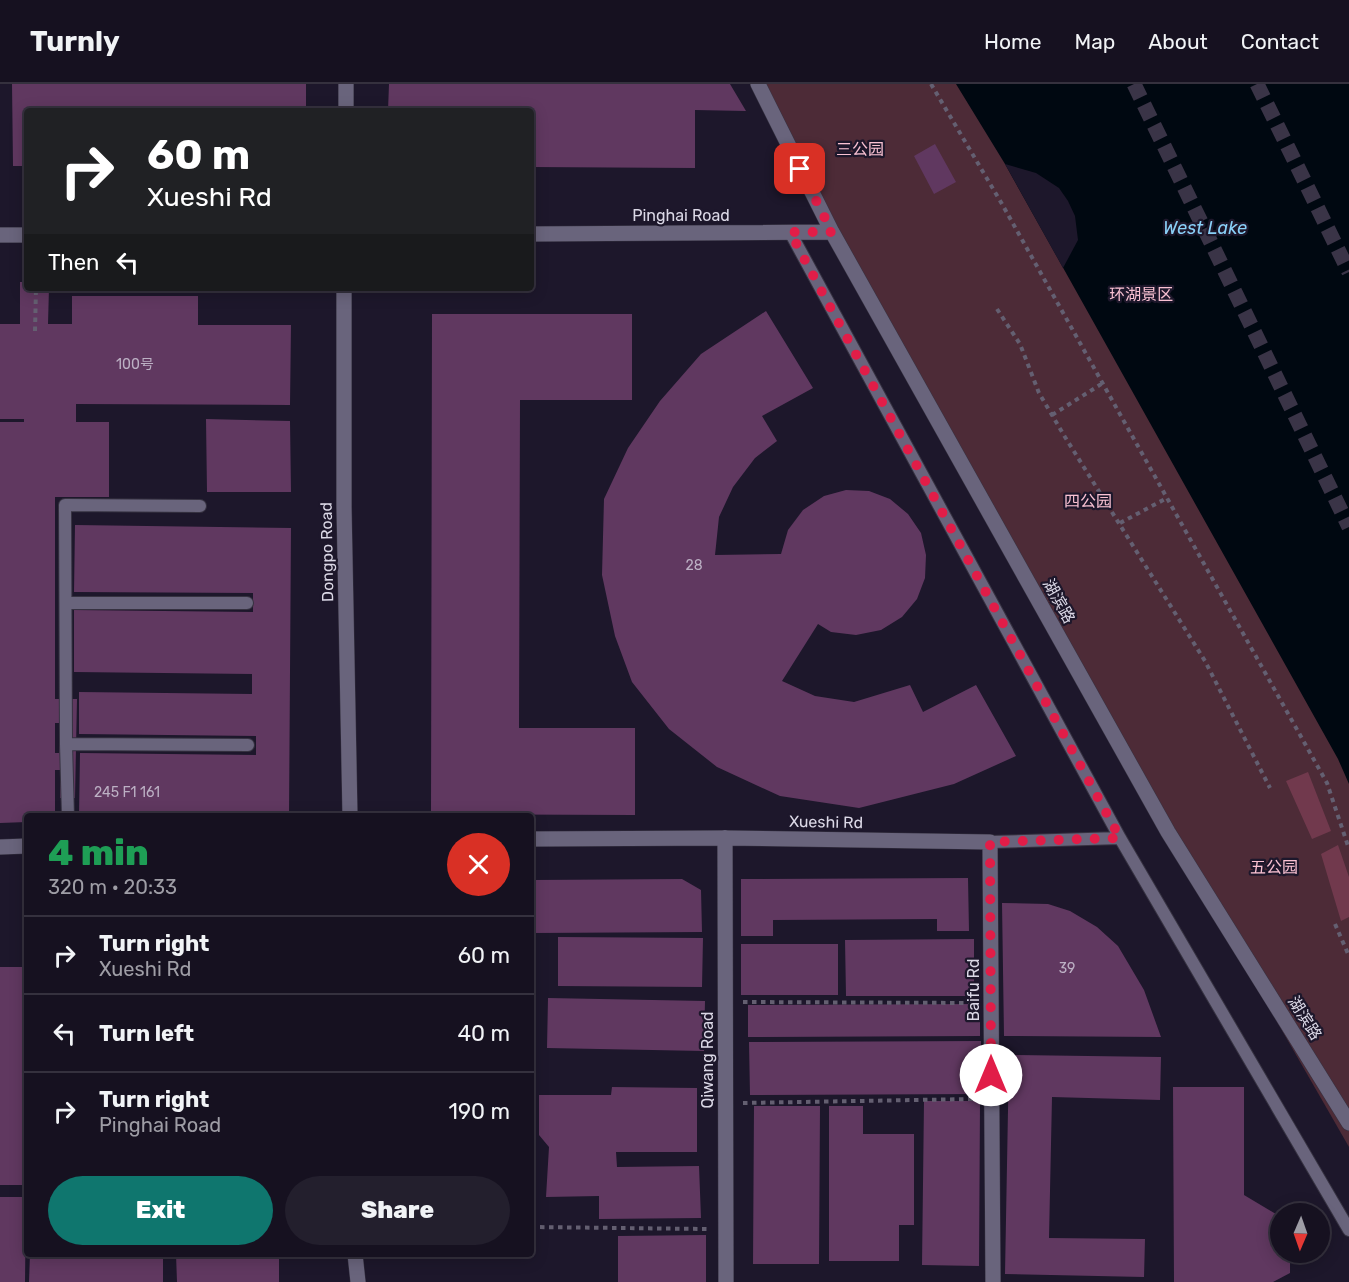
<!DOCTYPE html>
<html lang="en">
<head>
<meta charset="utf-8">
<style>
  body { margin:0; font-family:Rubik,"Noto Sans SC",sans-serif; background:#231f2d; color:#f1f3f6; height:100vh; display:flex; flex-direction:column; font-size:22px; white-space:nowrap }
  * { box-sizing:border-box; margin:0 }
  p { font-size:20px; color:#9e9da5 }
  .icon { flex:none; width:33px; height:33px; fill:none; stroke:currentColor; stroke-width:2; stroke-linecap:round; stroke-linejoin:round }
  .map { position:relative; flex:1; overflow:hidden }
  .sheet { position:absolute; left:24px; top:729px; width:510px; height:444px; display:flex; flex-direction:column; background:#161120; border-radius:6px; box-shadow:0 3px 15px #0003,0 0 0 2px #35313e }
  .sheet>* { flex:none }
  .top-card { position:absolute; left:24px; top:24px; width:510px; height:183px; border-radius:6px; box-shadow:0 3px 15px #0003,0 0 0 2px #35313e; background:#202124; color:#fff; overflow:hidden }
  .needle { width:39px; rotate:182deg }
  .tools { position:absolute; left:1270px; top:1119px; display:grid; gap:12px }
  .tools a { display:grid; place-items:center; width:60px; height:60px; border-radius:50%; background:#161120; box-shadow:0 3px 15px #0003,0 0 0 2px #35313e; font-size:30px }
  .pin { position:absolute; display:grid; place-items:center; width:51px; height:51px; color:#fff; margin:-26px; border-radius:12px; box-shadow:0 3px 9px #0006 }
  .me { position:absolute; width:66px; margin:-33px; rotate:0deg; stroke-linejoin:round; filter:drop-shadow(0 0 4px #0008) }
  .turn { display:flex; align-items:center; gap:21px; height:126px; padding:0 24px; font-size:27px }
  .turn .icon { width:78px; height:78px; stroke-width:2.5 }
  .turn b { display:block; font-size:42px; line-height:51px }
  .then { display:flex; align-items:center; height:57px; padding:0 24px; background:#0003; gap:12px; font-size:22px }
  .round { display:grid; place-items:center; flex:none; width:63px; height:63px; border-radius:32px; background:#231f2d }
  .overview { display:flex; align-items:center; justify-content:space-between; height:102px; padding:0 24px }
  h1 { font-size:36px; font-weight:800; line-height:45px; color:#1e9e55 }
  .cta { display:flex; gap:12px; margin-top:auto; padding:12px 24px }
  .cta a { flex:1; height:69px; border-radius:36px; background:#0f766e; color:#fff; font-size:24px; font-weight:800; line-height:69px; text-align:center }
  .cta a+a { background:#231f2d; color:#f1f3f6 }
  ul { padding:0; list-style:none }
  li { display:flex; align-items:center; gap:18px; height:78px; padding:0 24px; border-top:2px solid #35313e }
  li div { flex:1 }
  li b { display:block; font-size:22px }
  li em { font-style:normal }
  header { display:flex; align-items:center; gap:36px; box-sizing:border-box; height:84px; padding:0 30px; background:#161120; border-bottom:2px solid #35313e }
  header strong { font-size:28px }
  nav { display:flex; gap:33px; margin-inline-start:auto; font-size:21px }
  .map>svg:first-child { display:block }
  .green { fill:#4d2b37 }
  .forest { fill:#71394d }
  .water { fill:#000811 }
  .pier { fill:#1d172b }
  .building { fill:#603860; fill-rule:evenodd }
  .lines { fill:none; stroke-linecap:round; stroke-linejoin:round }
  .primary-tunnel { stroke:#3a3447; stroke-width:15; stroke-dasharray:15 8; stroke-linecap:butt }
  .lane-casing { stroke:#363241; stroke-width:14 }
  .street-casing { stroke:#363241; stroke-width:16 }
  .path { stroke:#645f71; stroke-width:4; stroke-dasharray:4.5 4.5; stroke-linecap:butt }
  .lane { stroke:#69647c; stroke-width:12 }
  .street { stroke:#69647c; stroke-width:15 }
  .route { stroke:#e11d48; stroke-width:10; stroke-dasharray:0 18 }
  .labels { text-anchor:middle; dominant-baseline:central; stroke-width:4.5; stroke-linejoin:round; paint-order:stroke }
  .number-label { font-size:14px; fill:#bcb0c4 }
  .park-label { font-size:16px; fill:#f9c1d2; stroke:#1d172b }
  .street-label { font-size:16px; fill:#dbd8e6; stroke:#1d172b }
  .water-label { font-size:18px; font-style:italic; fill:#89d0f7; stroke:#1d172b }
</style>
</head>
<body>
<header>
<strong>Turnly</strong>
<nav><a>Home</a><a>Map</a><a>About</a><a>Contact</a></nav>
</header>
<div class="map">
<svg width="1349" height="1198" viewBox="0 0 1349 1198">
  <rect width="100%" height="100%" fill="#1d172b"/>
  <path class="green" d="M757,0H1349V1063L1168,748Z"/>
  <path class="forest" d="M1308,688L1331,747L1312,755L1286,697Z
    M1338,761L1349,793V833L1341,837L1321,770Z"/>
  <path class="water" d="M956,0H1349V700L1338,675L1005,80Z"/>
  <path class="pier" d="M1005,80L1036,89L1059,104L1068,117L1075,132L1078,156L1063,184Z"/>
  <path class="building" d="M12,0H306V27H27V82H13Z
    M389,0H730L746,27L695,26V84L531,83V27H388Z
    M935,60L956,98L934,110L914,72Z
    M20,198H27V204H49L48,240H72V212H198V241H291L290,321L76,320V338H109V413H55V615H77L75,714H60V686H55V732H27V738L0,739V338H24V335H0V240H20ZM55,639H59V669H55Z
    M766,227L813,304L762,332L777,357L755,374L733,403L719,433L715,471L781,470L788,446L803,426L824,412L846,406L869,407L890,415L908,430L921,449L926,471L925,494L917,515L902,533L881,546L856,551L831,548L818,540L782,597L815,612L854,618L910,601L923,628L976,601L1016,672L954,700L859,724L780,712L717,683L669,645L632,598L615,552L602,491L604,415L628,364L660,317L701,270Z
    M432,230H632V316H520L519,644H635V731L431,730Z
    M206,335L290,337L291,408H207Z
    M75,441L291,444L289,732H79L80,669L256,671V652L79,650V608L252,610V590L74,588V526L253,528V509L74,508Z
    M968,794L969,847H937V835L773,836V852H741V795Z
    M682,795L701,806L702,848L533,849V796Z
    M1002,819L1048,820L1070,827L1097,843L1118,862L1144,906L1161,953L1004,952Z
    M558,853L703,854L702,903L558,902Z
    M974,855V912H846L845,856Z
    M741,860H838V911H741Z
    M0,883H27V1101H0Z
    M548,914L705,917L704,967L547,964Z
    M980,920V952L748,953V921Z
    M981,957V1010L750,1011L749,958Z
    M1009,971L1161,973L1160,1016L1052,1013L1049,1154L1145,1155L1144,1193L1005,1190Z
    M612,1003L697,1004V1068H616L617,1083L699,1082L701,1134L599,1135V1112L546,1113L549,1063L539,1051V1011H611Z
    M1173,1003H1244V1111L1281,1133V1168H1290V1189L1273,1198H1174Z
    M924,1017H980L979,1182L922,1181Z
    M754,1022H820L819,1180H753Z
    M829,1022H863V1050H914V1141H899V1177H829Z
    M0,1113H26L25,1198H0Z
    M706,1151V1198H618V1152Z
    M30,1170H163V1198H29Z
    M176,1170H279V1198H177Z"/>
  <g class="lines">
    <path class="primary-tunnel" d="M1134,0L1349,443
      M1257,0L1349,188"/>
    <defs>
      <path id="lane" d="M790,148L1120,754L1349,1146
        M66,519H247
        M66,660L248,661
        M68,732L66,660L65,421L200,422
        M990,758L1120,754"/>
      <path id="street" d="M758,0L832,148L1168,748L1349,1039
        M346,27V0
        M531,150L832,148
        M0,151H27
        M344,204V422L350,732
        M725,754L726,1198
        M531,755L725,754L990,758L993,1198
        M0,763L27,762
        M355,1170L358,1198"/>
    </defs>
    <use href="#lane" class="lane-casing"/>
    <use href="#street" class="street-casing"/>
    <path class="path" d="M931,0L1002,120L1327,699L1349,765
      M997,225L1020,260L1039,309L1065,353L1205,577L1270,704
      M35,247L36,204
      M1052,331L1103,299
      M1120,439L1167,414
      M1335,840L1349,872
      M743,918L972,919
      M743,1019L973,1015
      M531,1143L707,1145"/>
    <use href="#lane" class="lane"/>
    <use href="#street" class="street"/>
  </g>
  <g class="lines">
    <path class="route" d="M800,85L832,148H790L823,210L1120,754L990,758L991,991"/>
  </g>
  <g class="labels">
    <g class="number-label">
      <text x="135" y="280">100号</text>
      <text x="694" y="481">28</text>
      <text x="127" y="708">245 F1 161</text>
      <text x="1067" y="884">39</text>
    </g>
    <g class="park-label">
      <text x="860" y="65">三公园</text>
      <text x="1141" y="210">环湖景区</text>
      <text x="1088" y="417">四公园</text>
      <text x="1274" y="783">五公园</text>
    </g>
    <g class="street-label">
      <text x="681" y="131">Pinghai Road</text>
      <text transform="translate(327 468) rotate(-91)">Dongpo Road</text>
      <text transform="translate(1059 517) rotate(61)">湖滨路</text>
      <text transform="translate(826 738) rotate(1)">Xueshi Rd</text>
      <text transform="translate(973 906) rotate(-90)">Baifu Rd</text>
      <text transform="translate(1305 934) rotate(58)">湖滨路</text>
      <text transform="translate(707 976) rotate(-90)">Qiwang Road</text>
    </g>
    <g class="water-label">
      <text x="1205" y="144">West Lake</text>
    </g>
  </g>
</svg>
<div class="tools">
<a><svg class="needle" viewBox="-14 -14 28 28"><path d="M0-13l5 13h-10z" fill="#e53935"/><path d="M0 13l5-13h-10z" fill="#9e9da5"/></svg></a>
</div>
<div class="pin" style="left:800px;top:85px;background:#d93025"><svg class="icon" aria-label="arrive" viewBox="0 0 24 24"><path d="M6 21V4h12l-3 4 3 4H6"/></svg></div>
<svg class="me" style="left:991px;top:991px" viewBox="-20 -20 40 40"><circle r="19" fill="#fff"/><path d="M0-13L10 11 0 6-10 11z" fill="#e11d48"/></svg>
<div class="top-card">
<div class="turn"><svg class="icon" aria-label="right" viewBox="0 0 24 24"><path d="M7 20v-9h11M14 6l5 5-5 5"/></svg><div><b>60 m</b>Xueshi Rd</div></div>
<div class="then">Then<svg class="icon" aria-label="left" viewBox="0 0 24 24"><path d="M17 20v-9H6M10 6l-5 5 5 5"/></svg></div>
</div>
<section class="sheet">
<div class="overview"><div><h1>4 min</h1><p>320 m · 20:33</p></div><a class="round" style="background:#d93025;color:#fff"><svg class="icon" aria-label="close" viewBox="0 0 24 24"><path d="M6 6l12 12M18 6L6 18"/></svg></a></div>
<ul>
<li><svg class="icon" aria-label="right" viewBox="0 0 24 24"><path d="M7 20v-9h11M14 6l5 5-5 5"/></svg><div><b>Turn right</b><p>Xueshi Rd</p></div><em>60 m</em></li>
<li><svg class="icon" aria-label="left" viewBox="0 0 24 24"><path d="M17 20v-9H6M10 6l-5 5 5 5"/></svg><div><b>Turn left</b></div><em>40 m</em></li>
<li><svg class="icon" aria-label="right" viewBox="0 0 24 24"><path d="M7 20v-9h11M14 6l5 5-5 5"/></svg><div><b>Turn right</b><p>Pinghai Road</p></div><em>190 m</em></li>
</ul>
<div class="cta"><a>Exit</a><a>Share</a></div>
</section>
</div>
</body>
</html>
